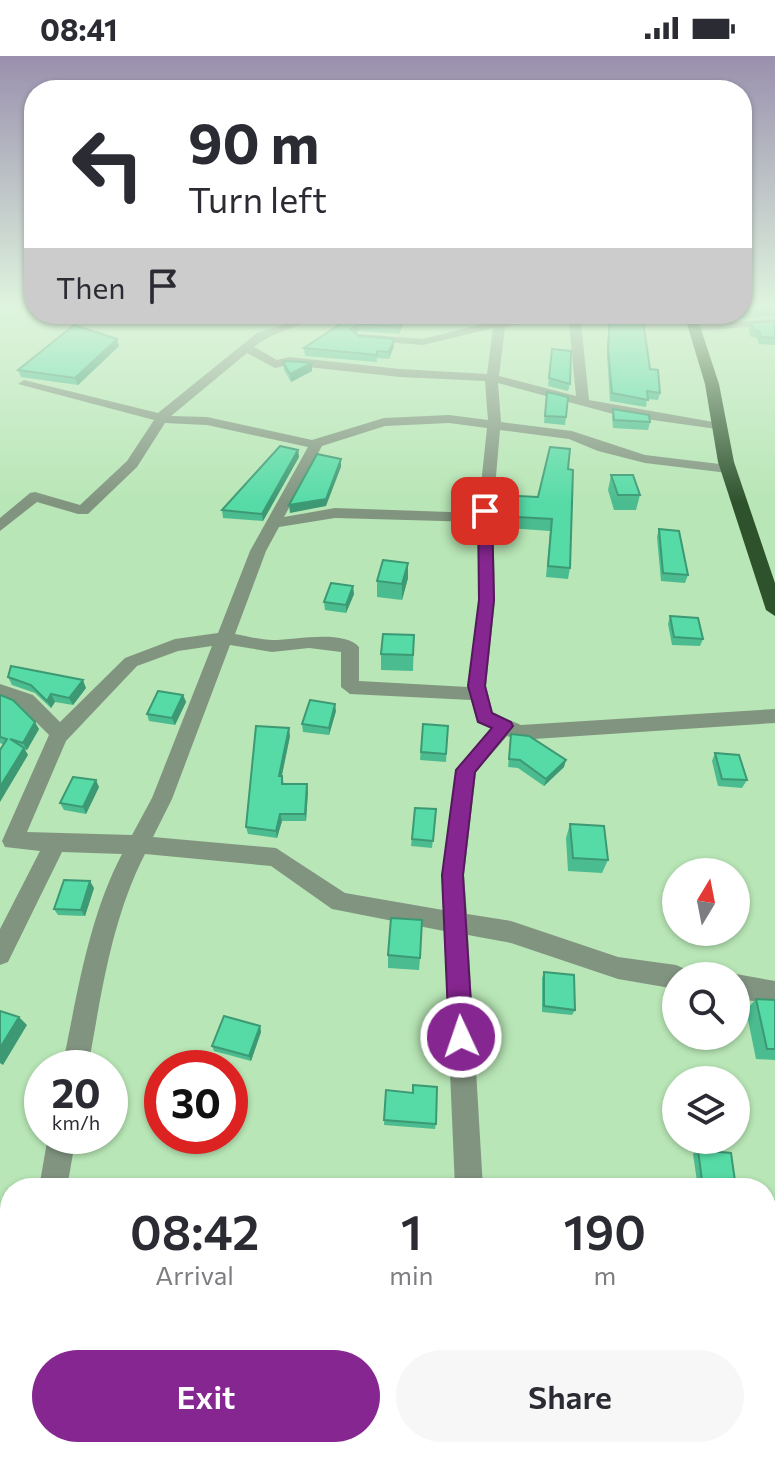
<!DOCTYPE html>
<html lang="en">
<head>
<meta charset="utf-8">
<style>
  body { margin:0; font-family:Commissioner,sans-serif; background:#f7f7f7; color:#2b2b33; height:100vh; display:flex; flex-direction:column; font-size:30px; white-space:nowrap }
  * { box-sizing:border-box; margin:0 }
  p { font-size:26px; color:#7c7c81 }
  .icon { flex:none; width:44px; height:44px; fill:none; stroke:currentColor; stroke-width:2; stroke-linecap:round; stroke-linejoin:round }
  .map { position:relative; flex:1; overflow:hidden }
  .sheet { position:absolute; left:0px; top:1122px; width:776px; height:280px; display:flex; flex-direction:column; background:#fff; border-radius:32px 32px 0 0; box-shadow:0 2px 6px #0004 }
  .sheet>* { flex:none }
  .banner { position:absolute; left:24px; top:24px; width:728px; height:244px; border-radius:32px; box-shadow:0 2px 6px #0004; background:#fff; color:#2b2b33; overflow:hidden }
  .needle { width:52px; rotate:10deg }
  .tools { position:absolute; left:662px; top:802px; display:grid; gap:16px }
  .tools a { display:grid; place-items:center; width:88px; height:88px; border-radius:50%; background:#fff; box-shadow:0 2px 6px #0004; font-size:40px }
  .speed { position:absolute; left:24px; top:994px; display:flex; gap:16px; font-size:40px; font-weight:700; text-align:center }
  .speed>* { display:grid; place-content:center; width:104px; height:104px; border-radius:50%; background:#fff; box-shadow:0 2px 6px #0004; line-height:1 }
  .speed small { font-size:20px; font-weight:400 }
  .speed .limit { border:12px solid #d22; background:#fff; color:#111 }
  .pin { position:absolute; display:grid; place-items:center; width:68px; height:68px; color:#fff; margin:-34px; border-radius:16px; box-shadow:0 4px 12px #0006 }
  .me { position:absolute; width:88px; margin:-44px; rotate:357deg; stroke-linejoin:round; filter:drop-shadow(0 0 6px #0008) }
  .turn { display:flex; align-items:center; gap:28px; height:168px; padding:0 32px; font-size:36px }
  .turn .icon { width:104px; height:104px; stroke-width:2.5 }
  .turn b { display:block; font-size:56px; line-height:68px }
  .then { display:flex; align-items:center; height:76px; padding:0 32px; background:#0003; gap:16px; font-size:30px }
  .eta { display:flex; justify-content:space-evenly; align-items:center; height:136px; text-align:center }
  .eta b { font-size:48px; font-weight:600; line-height:56px }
  .cta { display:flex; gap:16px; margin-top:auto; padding:16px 32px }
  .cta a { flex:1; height:92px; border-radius:48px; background:#862690; color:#fff; font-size:32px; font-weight:600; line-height:92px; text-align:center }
  .cta a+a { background:#f7f7f7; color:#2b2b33 }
  .status { display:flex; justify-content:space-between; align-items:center; height:56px; padding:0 40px; background:#fff; direction:ltr }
  .status svg { height:22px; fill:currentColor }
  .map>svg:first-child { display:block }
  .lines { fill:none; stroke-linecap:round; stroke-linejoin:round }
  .minor { fill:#819480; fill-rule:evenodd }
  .trunk { fill:#2d522c; fill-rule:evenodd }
  .wall { fill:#4abc8f }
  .shaded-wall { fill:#3c9974 }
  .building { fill:#56dba6; stroke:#3c9974; stroke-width:2 }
  .route { fill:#862690; stroke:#57195e; stroke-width:2 }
</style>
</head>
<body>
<div class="status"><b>08:41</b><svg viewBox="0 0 49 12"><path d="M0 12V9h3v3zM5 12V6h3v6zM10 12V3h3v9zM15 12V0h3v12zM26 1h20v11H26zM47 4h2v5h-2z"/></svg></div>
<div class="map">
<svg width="775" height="1402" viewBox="0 0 775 1402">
  <rect width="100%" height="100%" fill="#b8e6b6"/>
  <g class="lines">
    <path class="minor" d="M302,258H316C297,274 273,275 254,291L277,304L289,301L400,313L487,318L493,272L423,289L359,284L353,281L359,278L423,283L494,265L495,258H507L506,264L541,258H576L581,267L589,344L719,367L726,371L724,374L617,359L498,327L501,366L572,375L645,399L728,409L735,413L728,417L645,407L598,395L569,383L500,374L493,455L495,544L486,630L493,657L521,669L775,653V667L519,684L507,680L476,716L464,819L467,858L511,865L618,901L676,909L685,913L688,920H676V933L618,923L511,887L468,879L483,1132H455L444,875L332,853L271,810L145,798C111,864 101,940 88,1012H62C77,940 88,863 122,798L62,796L8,906L0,909V873L40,795L5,791L2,785L49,679L19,649L0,642V628L33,639L60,666L125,602L175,583L218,577L250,495L308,391L207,369L165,367L137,411L88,458H78L37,446L0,475V462L30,437L35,436L80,449L127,405L154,364L18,328L24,324L158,357L257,277L289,267ZM566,260L569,267L576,340L499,320L505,271ZM247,297L275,312L289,309L400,321L485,325L488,364L449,359L384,362L312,384L207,361L171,360ZM449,367L487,372L478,457L335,452L284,461L322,390L385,370ZM335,462L478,466L479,544L468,631L359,625V591C344,573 294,584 273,584C260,584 247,580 235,578L266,495L279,471ZM230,589L272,596L309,592L341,596V631L350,638L471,644L477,666L491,672L456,714L442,819L443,854L345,837L276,792L153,781L172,743ZM212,590L152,742L132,779L27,776L66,685L137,610L178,595Z
      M775,263V269L694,275L688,272L694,269Z
      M736,918L775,925V949L736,942V920H732Z
      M48,1080H76L67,1132H39Z
      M10,1351V1392H23L21,1402H0V1355Z
      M467,1392H501V1402H467Z"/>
    <path class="trunk" d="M684,258H696L719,328L734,406L775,527V560L766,554L718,406L705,328Z"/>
  </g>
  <path class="wall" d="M742,251H775V260L741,262L740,258H742Z
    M315,258H401L400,259H404V266L399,278L359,275L355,277L359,280L394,283V290L389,303L377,302V306L305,300L304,292L340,268L315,262Z
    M609,258H642L650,313L660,337L658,344L647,343L646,351L610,345L607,300Z
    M775,265V289L759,288L757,282L751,281L749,274L751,267Z
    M119,290L78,329L21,321L18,314Z
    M552,293L570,328L568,335L548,330Z
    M283,306L312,315L291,326L284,314Z
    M547,336L566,361L565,369L544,367Z
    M613,353L650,366L648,374L613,372L612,361Z
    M298,394L299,401L263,465L223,462L222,454Z
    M568,413L570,512L568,523L546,521L550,475L496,471V451L498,439L538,441Z
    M611,419L640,439L636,454H614L608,434Z
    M659,473L688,519L685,527L661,525L657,481Z
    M408,522L402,544L377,541V525Z
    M354,538L346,557L325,554L324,546Z
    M670,560L703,583L700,590L672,589L668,568Z
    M414,579L413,615L381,614V598Z
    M8,621L86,632L73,649L55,646L51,652L35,637L12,629Z
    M0,639L39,673L27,694H25L28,699L0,687Z
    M183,639L186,646L175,669L149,665L147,658Z
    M336,655L329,679L303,676L302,668Z
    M423,668L448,670L446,706L420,704Z
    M511,678L564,711L544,730L518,712L508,711Z
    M290,680L282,720L284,728L308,735L306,765H282L277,782L248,778L246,771Z
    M715,697L747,724L742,732L718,730L712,705Z
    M99,731L86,758L64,754L60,747Z
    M415,752L436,753L432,792L411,790Z
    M570,768L608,804L602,817L568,815L566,782Z
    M94,832L85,860L58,859L54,853Z
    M388,899L420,902L419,914L388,912Z
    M544,916L575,954L572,959L542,956V922Z
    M756,943L775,944V1004L756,1003L746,954Z
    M260,970L261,976L251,1005L214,995L212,990Z
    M386,1034L436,1068L435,1073L384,1069Z
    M698,1094L736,1132H698L693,1098Z"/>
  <path class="shaded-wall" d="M404,259V266L399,278V271Z
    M359,268V275L350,280V273Z
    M117,283L119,290L78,329L75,322Z
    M394,283V290L389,303V296Z
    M312,307V315L291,326L290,318Z
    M298,394L299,401L263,465L262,458Z
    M341,403V411L326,450L290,457L289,449Z
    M408,507V522L402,544V528Z
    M353,530L354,538L346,557V549Z
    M83,624L86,632L73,649L69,642Z
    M51,638L55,646L51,652L47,645Z
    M183,639L186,646L175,669L172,662Z
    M335,648L336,655L329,679V672Z
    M35,666L39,673L27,694L23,687Z
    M289,672L290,680L280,727L279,720Z
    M24,692L28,699L0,746V731Z
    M566,704L564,711L544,730L546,723Z
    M96,724L99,731L86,758L83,751Z
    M307,728L308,735L306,765L305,758Z
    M280,758L282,765L277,782L276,775Z
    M90,825L94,832L85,860L81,854Z
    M19,961L27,969L3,1009L0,1007V992Z
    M260,970L261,976L251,1005L249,1000Z"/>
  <path class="building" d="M742,251H775V253L744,256Z
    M327,258H397L404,259L399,271L359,268L350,273L359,280L394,283L389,296L377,295V299L304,292L348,263Z
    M610,258H642L650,313L658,314L660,337L647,335L648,344L612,337L608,293Z
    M775,265V282L761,281L759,275L754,274L751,267Z
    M74,269L117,283L75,322L18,314Z
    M552,293L571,295L570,328L549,322Z
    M288,305L312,307L290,318L283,306Z
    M547,336L568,341L566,361L545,360Z
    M613,353L649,359L650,366L614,364Z
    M280,390L298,394L262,458L222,454Z
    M550,391L570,393L568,413L573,414L570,512L548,510L552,463L498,460V439L538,441Z
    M317,398L341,403L326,443L289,449Z
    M611,419H633L640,439H618Z
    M659,473L679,475L688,519L663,517Z
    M383,504L408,507L402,528L377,525Z
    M331,527L353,530L346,549L324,546Z
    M670,560L698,562L703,583L674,581Z
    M383,578L414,579L413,599L381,598Z
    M11,610L83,624L69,642L51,638L47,645L31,629L8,621Z
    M158,635L183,639L172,662L147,658Z
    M0,639L13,644L35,666L23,687L10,683L24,692L0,731V694L7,683L0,681Z
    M310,644L335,648L329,672L302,668Z
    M423,668L448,670L446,698L421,696Z
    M256,670L289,672L279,720H282V728H307L305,758H280L276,775L246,771Z
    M511,678L529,680L566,704L546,723L520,704L509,703Z
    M715,697L739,699L747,724L722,723Z
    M73,721L96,724L83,751L60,747Z
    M415,752L436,753L433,785L412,783Z
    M570,768L604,770L608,804L573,802Z
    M64,824L90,825L81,854L54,853Z
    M391,862L422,864L420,902L388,899Z
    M544,916L574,919L575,954L544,950Z
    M756,943L775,944V993H767Z
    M0,955L19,961L0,992Z
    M224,960L260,970L249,1000L212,990Z
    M413,1029L437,1031L436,1068L384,1064L386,1034L413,1037Z
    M698,1094L731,1097L736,1132H703Z"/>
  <linearGradient id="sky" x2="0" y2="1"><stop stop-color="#9a90ae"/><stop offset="0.56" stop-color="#dff4de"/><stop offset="1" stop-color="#dff4de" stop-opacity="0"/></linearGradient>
  <rect width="775" height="447" fill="url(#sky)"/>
  <path class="route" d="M485,451L492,455L494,544L485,630L492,657L511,666L513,670L475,716L463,819L473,981L469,989L461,993L453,989L449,981L442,819L456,714L492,672L478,666L468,630L479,544L478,455Z"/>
</svg>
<div class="tools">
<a><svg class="needle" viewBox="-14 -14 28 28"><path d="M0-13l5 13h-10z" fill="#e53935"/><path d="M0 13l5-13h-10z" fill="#7c7c81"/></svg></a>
<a><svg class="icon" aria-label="search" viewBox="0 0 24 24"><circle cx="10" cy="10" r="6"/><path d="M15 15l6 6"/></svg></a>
<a><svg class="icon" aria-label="layers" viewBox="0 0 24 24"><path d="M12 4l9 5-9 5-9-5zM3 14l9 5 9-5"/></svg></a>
</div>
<div class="speed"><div>20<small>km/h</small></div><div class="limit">30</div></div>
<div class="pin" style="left:485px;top:455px;background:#d93025"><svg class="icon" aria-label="arrive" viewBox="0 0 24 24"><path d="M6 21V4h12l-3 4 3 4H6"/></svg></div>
<svg class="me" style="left:461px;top:981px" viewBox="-20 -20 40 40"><circle r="17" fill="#862690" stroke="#fff" stroke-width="3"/><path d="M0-11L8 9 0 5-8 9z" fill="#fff"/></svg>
<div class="banner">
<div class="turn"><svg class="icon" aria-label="left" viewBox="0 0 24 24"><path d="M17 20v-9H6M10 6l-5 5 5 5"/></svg><div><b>90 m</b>Turn left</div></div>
<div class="then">Then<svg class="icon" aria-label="arrive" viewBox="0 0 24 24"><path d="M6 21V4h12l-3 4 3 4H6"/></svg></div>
</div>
<section class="sheet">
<div class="eta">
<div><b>08:42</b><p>Arrival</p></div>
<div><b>1</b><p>min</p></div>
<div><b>190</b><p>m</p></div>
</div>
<div class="cta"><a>Exit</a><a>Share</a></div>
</section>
</div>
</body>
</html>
